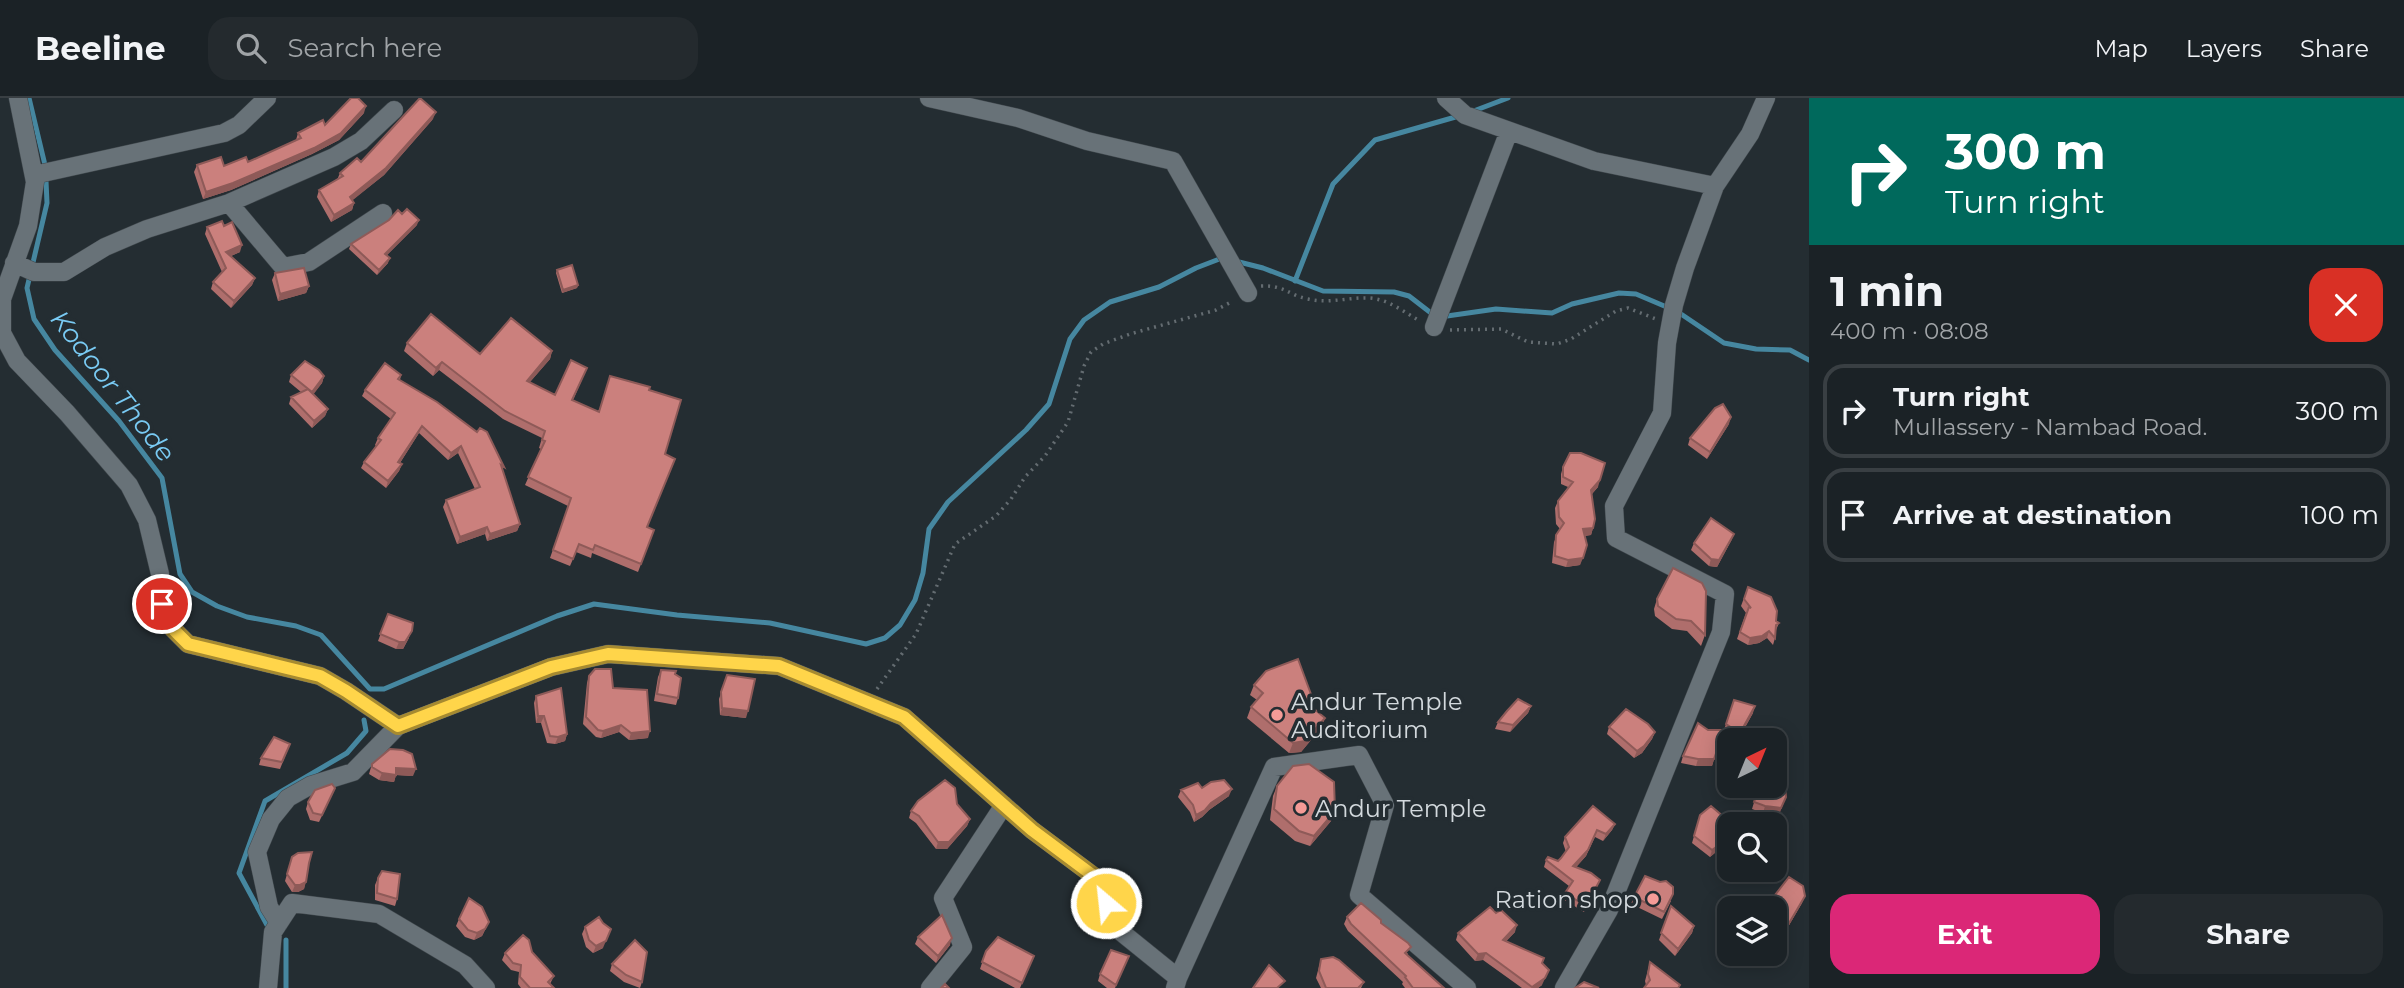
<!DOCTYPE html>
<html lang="en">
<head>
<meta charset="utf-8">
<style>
  body { margin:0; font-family:Montserrat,sans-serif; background:#242a2e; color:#f1f3f6; height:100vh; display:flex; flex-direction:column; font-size:26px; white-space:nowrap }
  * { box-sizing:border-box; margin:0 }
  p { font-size:23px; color:#a0a4a7 }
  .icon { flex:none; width:38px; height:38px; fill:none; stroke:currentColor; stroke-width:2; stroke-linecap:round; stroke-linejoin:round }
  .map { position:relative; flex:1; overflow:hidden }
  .panel { display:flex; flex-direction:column; background:#1b2226; width:595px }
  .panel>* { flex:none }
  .banner { background:#00695c; color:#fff; overflow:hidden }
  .needle { width:46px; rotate:43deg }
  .buttons { position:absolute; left:1717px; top:630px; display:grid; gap:14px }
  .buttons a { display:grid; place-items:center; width:70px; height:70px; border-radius:14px; background:#1b2226; box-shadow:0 4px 18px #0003,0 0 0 2px #393f43; font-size:35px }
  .pin { position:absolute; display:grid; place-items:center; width:60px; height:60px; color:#fff; margin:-30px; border:4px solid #fff; border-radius:50%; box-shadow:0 2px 7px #0007 }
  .me { position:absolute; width:77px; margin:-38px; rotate:332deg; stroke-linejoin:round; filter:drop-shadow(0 0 5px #0008) }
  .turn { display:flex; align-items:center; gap:24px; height:147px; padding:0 21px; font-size:32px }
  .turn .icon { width:91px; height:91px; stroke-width:2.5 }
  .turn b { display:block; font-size:49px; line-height:60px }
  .round { display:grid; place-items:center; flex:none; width:74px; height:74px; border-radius:21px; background:#242a2e }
  .head { display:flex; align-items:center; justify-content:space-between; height:119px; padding:0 21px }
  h1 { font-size:42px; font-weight:700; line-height:52px }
  .button { display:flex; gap:14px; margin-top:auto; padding:14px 21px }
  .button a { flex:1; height:80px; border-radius:21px; background:#db2777; color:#fff; font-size:28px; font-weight:700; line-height:80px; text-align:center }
  .button a+a { background:#242a2e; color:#f1f3f6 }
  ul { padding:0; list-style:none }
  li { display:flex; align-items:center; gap:21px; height:94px; margin:0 14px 10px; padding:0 7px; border:4px solid #393f43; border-radius:21px }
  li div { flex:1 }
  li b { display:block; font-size:26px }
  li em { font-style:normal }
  header { display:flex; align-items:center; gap:42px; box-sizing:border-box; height:98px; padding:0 35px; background:#1b2226; border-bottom:2px solid #393f43 }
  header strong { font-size:33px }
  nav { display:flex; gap:38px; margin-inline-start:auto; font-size:24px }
  .search { width:490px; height:63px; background:#242a2e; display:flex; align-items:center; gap:18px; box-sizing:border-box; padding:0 24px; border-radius:21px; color:#a0a4a7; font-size:26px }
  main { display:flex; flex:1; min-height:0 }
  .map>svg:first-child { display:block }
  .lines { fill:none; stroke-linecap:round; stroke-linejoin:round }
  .stream { stroke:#4687a0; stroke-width:5 }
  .street-casing { stroke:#40484d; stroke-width:19 }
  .path { stroke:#646c71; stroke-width:3.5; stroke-dasharray:2 5; stroke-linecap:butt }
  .street { stroke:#687278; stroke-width:18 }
  .wall { fill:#af6e6c }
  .shaded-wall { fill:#8e5a58 }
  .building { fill:#cb807d; stroke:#8e5a58; stroke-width:2 }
  .route-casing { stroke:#a68a30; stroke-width:18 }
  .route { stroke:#ffd54a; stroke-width:12 }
  .poi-dot { fill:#f59b97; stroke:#242d32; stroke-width:2.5 }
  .labels { text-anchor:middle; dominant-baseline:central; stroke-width:7; stroke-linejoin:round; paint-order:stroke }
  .poi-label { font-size:24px; fill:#d3d9dd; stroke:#242d32; text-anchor:start }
  .water-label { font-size:26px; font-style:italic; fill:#79caf3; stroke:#242d32 }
</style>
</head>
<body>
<header>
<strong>Beeline</strong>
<div class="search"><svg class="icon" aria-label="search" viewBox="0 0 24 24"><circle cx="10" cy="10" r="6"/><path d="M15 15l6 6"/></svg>Search here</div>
<nav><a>Map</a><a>Layers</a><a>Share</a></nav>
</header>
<main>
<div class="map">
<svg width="1809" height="890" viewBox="0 0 1809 890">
  <rect width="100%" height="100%" fill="#242d32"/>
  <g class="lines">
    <path class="stream" d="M29,0L45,67L46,83L47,105L27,190L34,221L55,252L119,323L162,380L180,476L192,494L217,508L247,519L296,528L321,537L370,591H384L557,518L594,506L677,517L770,525L866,546L885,540L900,527L915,502L923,475L929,431L948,404L1026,332L1049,306L1070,241L1084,222L1110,204L1159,189L1196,170L1222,160
      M1471,14L1508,0
      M1235,163L1263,170L1323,193L1394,194L1409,198L1431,215L1447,218L1496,211L1552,215L1572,206L1619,195L1636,196L1669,210
      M1295,183L1333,86L1375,42L1459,18
      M1678,214L1724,245L1756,251L1790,252L1809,262
      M267,827L239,775L265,703L347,655L366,633L364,622
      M286,890V842"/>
    <defs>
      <path id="street" d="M18,0L35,84L28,128L2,201V235L17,263L67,315L129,387L147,422L160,476L162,506L173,531L188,546L320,578L346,593L398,628L551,569L608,556L779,568L904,619L1032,732L1103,785L1110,825L1178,880L1175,890
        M929,0L1018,20L1087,43L1173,63L1248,195
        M1446,0L1465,17L1594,63L1715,88
        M34,77L224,35L239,27L267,0
        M229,105L283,169L309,164L383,115
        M14,165L34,174H64L105,149L147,131L229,105L334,59L361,43L394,12
        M1434,229L1509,33
        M279,825L269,809L257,754L271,721L288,700L311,687L353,674L398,628
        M1178,880L1274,669L1359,657L1385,707L1359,797L1467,890
        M268,890L273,834L292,805L379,816L465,867L486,890
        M930,890L963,849L943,800L1004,707
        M1564,890L1609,812L1721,534L1725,496L1616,440L1614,408L1662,315L1667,245L1674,207L1685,170L1715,88L1750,36L1766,0"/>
    </defs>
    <use href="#street" class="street-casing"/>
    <path class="path" d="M1261,188C1285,187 1288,197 1308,201C1329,206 1349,199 1369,200C1388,201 1404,214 1420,223
      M1450,232L1501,231L1528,244L1557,246L1571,241L1616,213L1628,210L1656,221
      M877,591L916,536L955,446L996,418L1011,401L1025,379L1045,358L1068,324L1084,268L1091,254L1103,246L1130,236L1216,212L1233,203"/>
    <use href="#street" class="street"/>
  </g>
  <path class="wall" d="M364,15L339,42L312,56L231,92L203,101L194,74L197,67L224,68L248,64L296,42L298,35Z
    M433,21L384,77L352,102L354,105L352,112L331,124L317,99L319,92L337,82L340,75L361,64Z
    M417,127L387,157L388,165L377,177L349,151L351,146Z
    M207,129L240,154L231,158L255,180L252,187L231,210L211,191L213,184L222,174L205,136Z
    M557,172L578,187L577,190L562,195L556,175Z
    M275,175L309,188L306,195L278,203L272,182Z
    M407,245L480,256L552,253L550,261L529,285L555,297L587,270L573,302L598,314L649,292L665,356L647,430L654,432L638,474L592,455L591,460L576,454L570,468L550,460L568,408L525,387L541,351L539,350L542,340L503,321L439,272L433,278L404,253Z
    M291,277L324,278L322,285L313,296L328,311L325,318L312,330L289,306L291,299L301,294L289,284Z
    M401,277L400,282L504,369L502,372L520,426L517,433L487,443L485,436L457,446L443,409L446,402L475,391L458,355L448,362L419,335L400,365L402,366L399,373L386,390L361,370L364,364L376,348L375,347L378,340L391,321L362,298L365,292Z
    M1729,326L1707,361L1688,347L1690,340Z
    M1563,369L1598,389L1592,396L1593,430L1591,437L1585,438L1580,467L1566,469L1552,465L1554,444L1560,431L1556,426L1555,410L1558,403L1568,389L1561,386V376Z
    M1734,436L1731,443L1717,469L1709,468L1691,452L1694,445Z
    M1673,470L1705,537L1701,548L1687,533L1672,531L1655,518L1654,511L1657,501Z
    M1748,489L1776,523L1779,525L1776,532L1775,540L1773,547L1767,540L1759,545L1748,547L1737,541L1746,515L1741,508Z
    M388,516L409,540L403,551H396L378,543Z
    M661,572L675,576L678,600L676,607L654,603L658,579Z
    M727,577L746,620L720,617L719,601Z
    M589,578L613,590L648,640L629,642L619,634L601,640L596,639L583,626L587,585Z
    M1254,587L1312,599L1309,606L1325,620L1321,630L1301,654L1289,655L1247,620L1251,609L1257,602L1250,597Z
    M536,598L567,636L565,643L555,646L547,645L541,625H536L534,605Z
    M1734,602L1753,615L1738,642L1723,633L1712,668H1696L1681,665L1683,658L1708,632H1724Z
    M1531,608L1528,615L1510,634L1495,631L1498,624Z
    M1609,629L1655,634L1652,641L1642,655L1634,660L1607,636Z
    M290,646L280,671L259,667L261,660Z
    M372,666L413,678L396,677L394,684L379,682L369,676Z
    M1277,688L1331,723L1310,748L1295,743L1270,722L1273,698Z
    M1759,688L1779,717L1763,715L1752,711Z
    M1202,690L1229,698L1209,712L1202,719L1194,724L1190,714L1178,699L1181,692Z
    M332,697L319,724L310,722L306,711L308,704Z
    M957,706L970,721L967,728L947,751H936L916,725L909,720L911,713Z
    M1700,717L1716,754L1710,759L1692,745Z
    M1615,726L1612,732L1603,743L1595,739L1586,758L1576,769L1600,782L1584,814L1563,801L1569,788L1544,769L1546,762L1558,763L1566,754L1563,745L1565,739Z
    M292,759L309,765L304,791L298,794H292L285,783Z
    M378,780L397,801L395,808L375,802V787Z
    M1634,799L1671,803L1662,821L1631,806Z
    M1802,805L1785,834L1774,823V810H1767L1768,806Z
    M1671,808L1694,828L1692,835L1675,858L1659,842Z
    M1347,819L1381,825L1408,856L1407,857L1444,890H1405L1402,886L1403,884L1348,833L1344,826Z
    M459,821L489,824L482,838L474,842L465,839L456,828Z
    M603,825V850L593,855L586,849L582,836L585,829Z
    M1515,834L1506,843L1542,865V887L1538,890H1522L1483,862L1475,863L1456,842L1458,835Z
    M918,839L950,847L936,865L915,846Z
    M986,853L1034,858L1020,890H1015L980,871Z
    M532,854L554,878L550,886L554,890H521L518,886L519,874L511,872L502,862L505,855Z
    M1129,858L1115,890H1107L1098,883L1100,876Z
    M1321,861L1364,884L1361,890H1321L1316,880Z
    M1650,864L1679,890L1646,887L1645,883Z
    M612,866L642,884L640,890L624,884L610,873Z"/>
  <path class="shaded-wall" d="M366,8L364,15L339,42L312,56L231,92L203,101L206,94Z
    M436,14L433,21L384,77L348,106L350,99Z
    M354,105L352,112L331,124L334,117Z
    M419,122L417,127L383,161L385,156Z
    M242,147L240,154L224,161L226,154Z
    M390,160L388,165L377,177L379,172Z
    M255,180L252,187L231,210L234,203Z
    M578,187L577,190L562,195L563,192Z
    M309,188L306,195L278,203L280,196Z
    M552,253L550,261L524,291L527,283Z
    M442,264L439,272L433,278L436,270Z
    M324,278L322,285L310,301L312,294Z
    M328,311L325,318L312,330L314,323Z
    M1731,319L1729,326L1707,361L1710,354Z
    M422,328L419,335L396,371L398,364Z
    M461,348L458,355L448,362L451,355Z
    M402,366L399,373L386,390L388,383Z
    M1600,382L1598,389L1589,399L1591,392Z
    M520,426L517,433L487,443L490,436Z
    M487,429L485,436L457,446L460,439Z
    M1593,430L1591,437L1580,438L1583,431Z
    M1734,436L1731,443L1717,469L1709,468L1711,461Z
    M1583,460L1580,467L1566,469L1568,462Z
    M412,533L403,551H396L399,544Z
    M1769,533L1767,540L1759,545L1748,547L1750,540Z
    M1531,608L1528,615L1510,634L1513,627Z
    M1755,608L1753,615L1738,642L1740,635Z
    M722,610L748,613L746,620L720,617Z
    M538,618H544L541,625H536Z
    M1325,620L1321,630L1301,654L1289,655L1293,645Z
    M621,627L619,634L601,640L603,633Z
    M650,633L648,640L629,642L631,635Z
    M1655,634L1652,641L1642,655L1634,660L1637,653Z
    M567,636L565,643L555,646L558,639Z
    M1698,661H1714L1712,668H1696Z
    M396,670L416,671L413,678L396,677L394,684L379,682L382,675Z
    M1232,691L1229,698L1209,712L1202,719L1194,724L1196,717L1211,705Z
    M1786,699L1779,717L1763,715L1765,708Z
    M1335,713L1331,723L1310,748L1314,738Z
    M970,721L967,728L947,751H936L938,744Z
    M1615,726L1612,732L1603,743L1606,736Z
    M1729,731V734L1716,754L1710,759L1712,752Z
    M1597,732L1586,758L1571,775L1573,768Z
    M306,784L304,791L298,794H292L295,787Z
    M1805,798L1802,805L1785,834L1788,827Z
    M489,824L482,838L474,842L477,835Z
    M1517,827L1515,834L1501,849L1503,842Z
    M1694,828L1692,835L1675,858L1678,851Z
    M611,831L603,850L593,855L596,848Z
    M952,840L950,847L936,865L938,858Z
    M1486,855L1483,862L1475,863L1478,856Z
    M1549,872L1542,887L1538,890H1532Z"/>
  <path class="building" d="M351,0H358L366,8L341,35L314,50L233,85L206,94L197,67L221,59L224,68L246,59L248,64L301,40L298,35L323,22L325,27Z
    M420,0L436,14L386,70L350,99L354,105L334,117L319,92L343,78L340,75L357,60L361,64Z
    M407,111L419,122L385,156L390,160L379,172L351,146L389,122L398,112L402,116Z
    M222,123L224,128L232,124L242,147L226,154L255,180L234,203L213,184L226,170L207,129Z
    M572,167L578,187L563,192L557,172Z
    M304,170L309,188L280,196L275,175Z
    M431,216L480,256L511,220L552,253L527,283L555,297L571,262L587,270L572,302L599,314L610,278L650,289L649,292L681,302L665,356L675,361L647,429L654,432L641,466L595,447L593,452L579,446L573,461L553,452L571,400L528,379L545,343L542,342L545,333L505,313L442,264L436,270L407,245Z
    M305,263L319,272L324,278L312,294L291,277Z
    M385,265L401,277L398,281L437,304L477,334L480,330L487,334L504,369L501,367L520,426L490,436L487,429L460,439L446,402L480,389L461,348L451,355L422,328L398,364L402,366L388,383L364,364L381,342L378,340L395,315L365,292Z
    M308,291L328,311L314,323L291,299Z
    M1723,306L1731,319L1710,354L1690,340L1715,310Z
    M1570,355H1581L1605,365L1600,382L1591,392L1595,421L1593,430L1583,431L1587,447L1583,460L1568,462L1555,458L1556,437L1564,425L1559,419L1558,403L1573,384L1563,379V369Z
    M1711,420L1734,436L1719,462L1711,461L1694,445Z
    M1673,470L1702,485L1706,493L1705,537L1691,523L1676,521L1658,508L1657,501Z
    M1748,489L1771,499L1777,513L1776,523L1779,525L1776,527L1775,540L1769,533L1762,538L1750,540L1740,534L1749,509L1751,510L1744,501Z
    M388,516L413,525L412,533L405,544H399L380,536Z
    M1298,561L1312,599L1307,605L1325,620L1305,643L1293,645L1251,609L1263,595L1254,587L1266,573Z
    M595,571H611L613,590L647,592L650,633L631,635L621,627L603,633L598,632L586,619L589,578Z
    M661,572L676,573L675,576L681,580L678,600L657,596Z
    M727,577L755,581L748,613L722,610L721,594Z
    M561,590L567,636L558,639L550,638L544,618H538L536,598Z
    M1518,601L1531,608L1513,627L1498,624L1507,613Z
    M1734,602L1755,608L1740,635L1726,626Z
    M1626,611L1648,626L1655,634L1644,648L1637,653L1609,629Z
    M1698,625L1708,632H1724L1714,661H1698L1683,658Z
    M274,639L290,646L282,664L261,660Z
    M390,651L403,652L412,656L416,671L396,670V677L382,675L372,669V666Z
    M1309,666L1334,684L1335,713L1314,738L1299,733L1274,711L1277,688L1293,668Z
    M945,682L955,690L957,706L970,721L949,744H938L919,718L911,713L918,703Z
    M1224,682L1232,691L1211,705L1205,712L1196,717L1193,707L1181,692L1198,685L1202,690L1211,684Z
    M1774,684L1780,685L1785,688L1786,699L1781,710L1765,708L1754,704L1760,688H1774Z
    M332,686L335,690L322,717L313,715L308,704L315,692Z
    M1593,708L1615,726L1606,736L1597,732L1588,752L1573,768L1591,775L1600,782L1586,808L1565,795L1573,783L1546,762L1548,759L1558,763L1561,760L1569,749L1565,739Z
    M1711,708L1732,726H1729V731L1719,747L1712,752L1694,738L1700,717Z
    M312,754L309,765L306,784L300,787H295L287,776L292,759L298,755Z
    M382,773L400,776L397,801L377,795L378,780Z
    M1645,778L1660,784L1666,783L1673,789V796L1664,814L1634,799Z
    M1789,779L1803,788L1805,798L1788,827L1774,813V810H1772L1768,806Z
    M469,800L482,809L489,824L485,831L477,835L468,832L459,821Z
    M1361,805L1381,822V825L1408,845L1411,849L1405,855L1444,890H1413L1405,879L1406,878L1351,826L1347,819Z
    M1671,808L1694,828L1678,851L1661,835Z
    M1490,809L1496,815L1501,812L1517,827L1503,842L1544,860L1542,865L1549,872L1545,880L1532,889L1486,855L1478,856L1458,835Z
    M942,817L952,840L938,858L918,839Z
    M599,819L603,825L611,831L606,843L596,848L589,842L585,829Z
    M523,837L529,842L532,854L554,878L548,884L554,890H530L520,879L521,867L513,865L505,855Z
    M998,839L1034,858L1022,885L982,864L986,853Z
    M635,842L647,854L642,884L626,877L612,866Z
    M1111,852L1129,858L1116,887L1100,876Z
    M1333,859L1339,862L1364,884L1358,890H1326L1319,873L1321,861Z
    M1650,864L1680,887L1678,890H1644L1650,882L1648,876Z
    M1269,867L1285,883L1277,890H1253Z
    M1584,884L1599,890H1575Z
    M945,886L949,890H941Z"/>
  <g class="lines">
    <defs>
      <path id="route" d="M162,506L173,531L188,546L320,578L346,593L398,628L551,569L608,556L779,568L904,619L1032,732L1103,785L1106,805"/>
    </defs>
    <use href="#route" class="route-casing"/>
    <use href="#route" class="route"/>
  </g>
  <g class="poi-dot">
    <circle cx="1277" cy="617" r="7"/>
    <circle cx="1301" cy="710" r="7"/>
    <circle cx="1653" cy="801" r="7"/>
  </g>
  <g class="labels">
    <g class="poi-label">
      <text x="1291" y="603">Andur Temple<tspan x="1291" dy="28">Auditorium</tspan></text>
      <text x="1315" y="710">Andur Temple</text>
      <text x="1639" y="801" text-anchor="end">Ration shop</text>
    </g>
    <g class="water-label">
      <text transform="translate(113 288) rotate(52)">Kodoor Thode</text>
    </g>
  </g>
</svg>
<div class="buttons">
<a><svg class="needle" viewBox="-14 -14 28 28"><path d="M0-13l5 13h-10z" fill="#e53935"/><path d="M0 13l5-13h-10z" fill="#a0a4a7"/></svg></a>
<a><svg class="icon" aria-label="search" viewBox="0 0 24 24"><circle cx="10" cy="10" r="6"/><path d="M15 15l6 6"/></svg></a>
<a><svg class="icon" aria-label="layers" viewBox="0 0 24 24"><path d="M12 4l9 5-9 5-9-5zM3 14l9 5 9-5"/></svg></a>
</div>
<div class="pin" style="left:162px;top:506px;background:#d93025"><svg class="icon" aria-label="arrive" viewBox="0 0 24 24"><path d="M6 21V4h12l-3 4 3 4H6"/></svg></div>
<svg class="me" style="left:1106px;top:805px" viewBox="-20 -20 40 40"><circle r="17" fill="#ffd54a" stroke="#fff" stroke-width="3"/><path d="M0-11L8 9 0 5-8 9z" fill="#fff"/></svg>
</div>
<section class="panel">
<div class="banner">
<div class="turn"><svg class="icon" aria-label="right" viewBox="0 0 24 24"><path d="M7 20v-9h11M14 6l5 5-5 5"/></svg><div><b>300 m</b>Turn right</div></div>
</div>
<div class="head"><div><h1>1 min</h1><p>400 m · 08:08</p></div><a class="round" style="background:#d93025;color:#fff"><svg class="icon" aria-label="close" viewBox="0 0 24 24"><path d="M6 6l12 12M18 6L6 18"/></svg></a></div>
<ul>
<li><svg class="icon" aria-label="right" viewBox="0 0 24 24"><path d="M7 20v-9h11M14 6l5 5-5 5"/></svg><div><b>Turn right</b><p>Mullassery - Nambad Road.</p></div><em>300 m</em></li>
<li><svg class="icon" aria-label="arrive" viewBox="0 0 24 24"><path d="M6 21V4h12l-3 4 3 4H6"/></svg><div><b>Arrive at destination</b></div><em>100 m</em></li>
</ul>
<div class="button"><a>Exit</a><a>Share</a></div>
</section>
</main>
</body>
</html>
